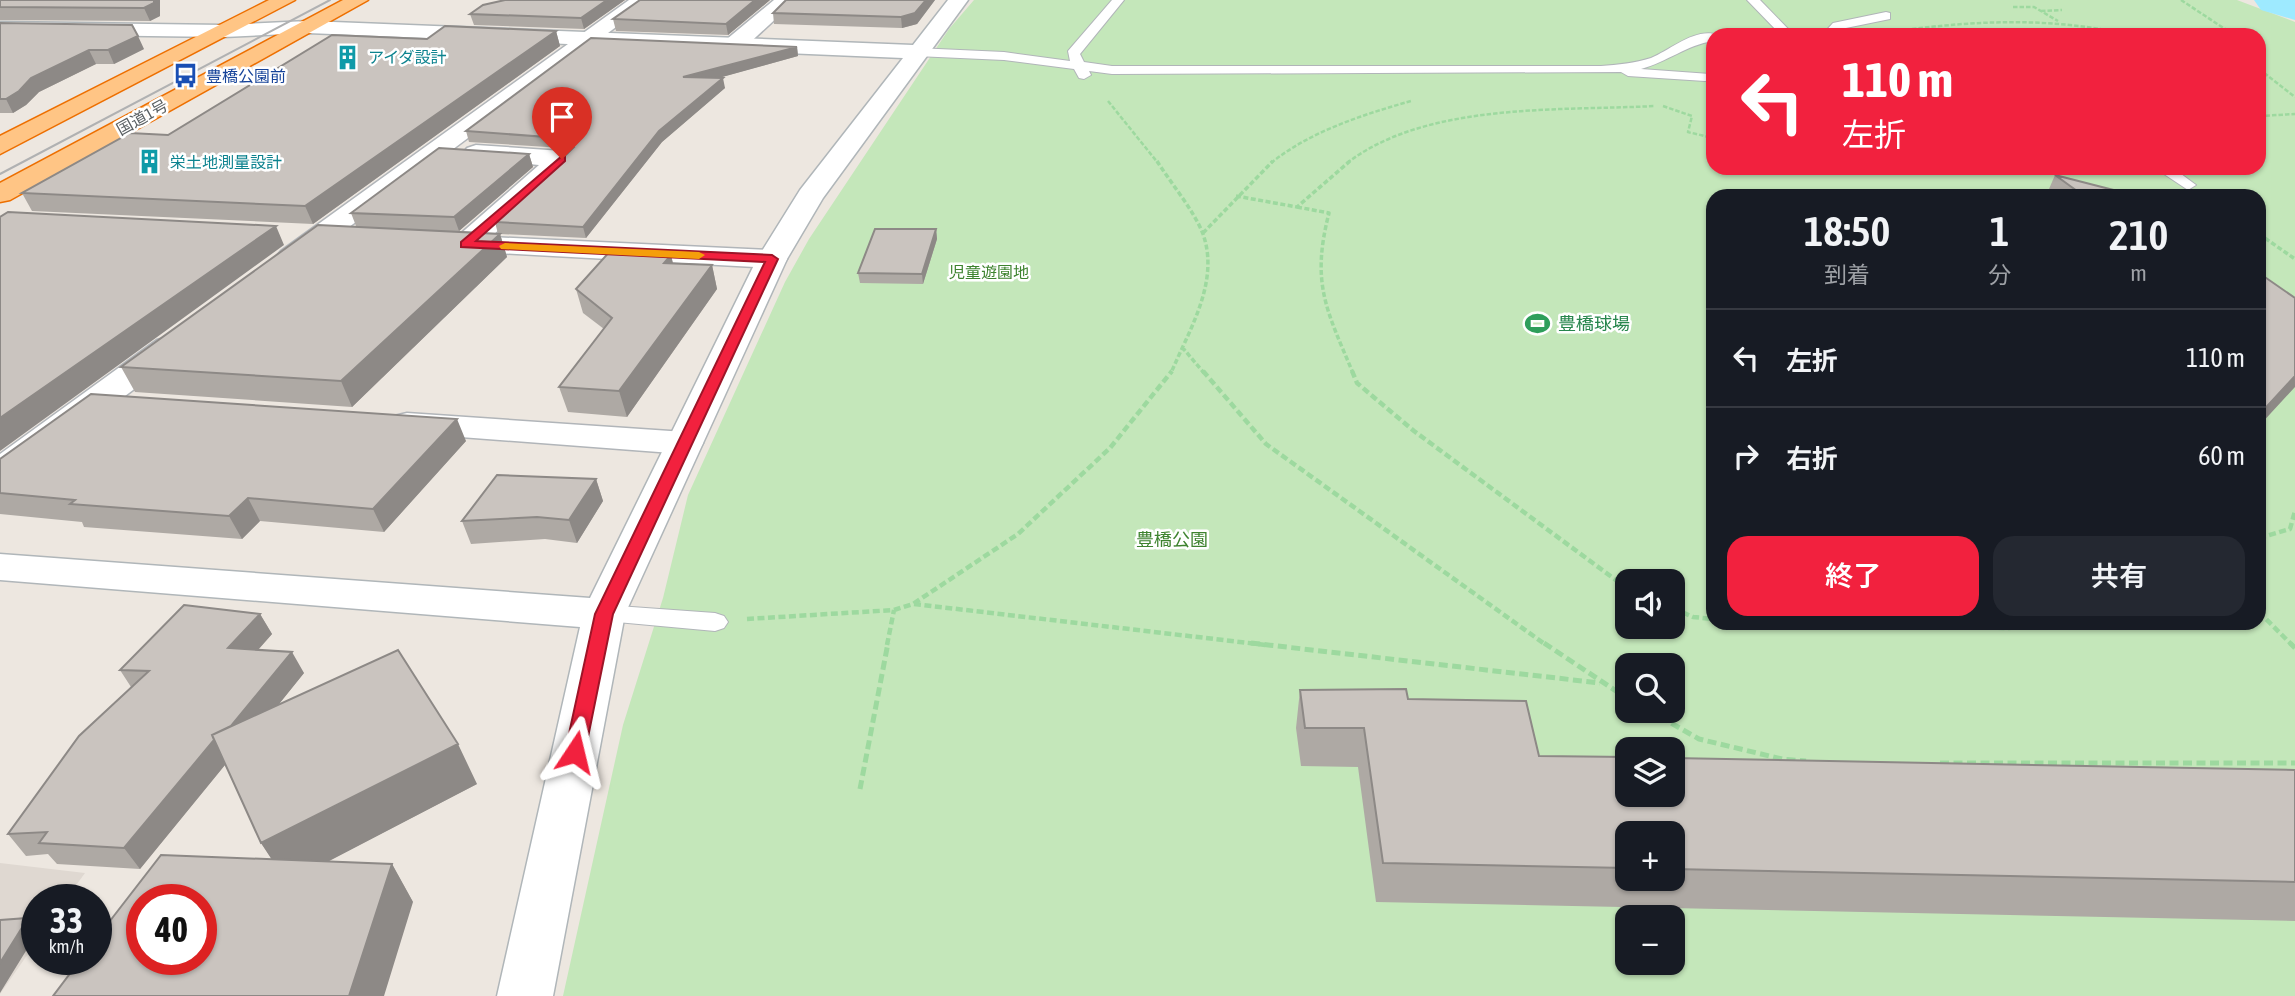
<!DOCTYPE html>
<html lang="ja">
<head>
<meta charset="utf-8">
<style>
  body { margin:0; font-family:"Asap Condensed","Noto Sans JP",sans-serif; background:#242831; color:#f1f3f6; height:100vh; display:flex; flex-direction:column; font-size:26px; white-space:nowrap }
  * { box-sizing:border-box; margin:0 }
  p { font-size:23px; color:#9ea1a6 }
  .icon { flex:none; width:38px; height:38px; fill:none; stroke:currentColor; stroke-width:2; stroke-linecap:round; stroke-linejoin:round }
  .map { position:relative; flex:1; overflow:hidden }
  .panel { position:absolute; left:1706px; top:189px; width:560px; height:441px; display:flex; flex-direction:column; background:#171b24; border-radius:21px; box-shadow:0 2px 5px #0004 }
  .panel>* { flex:none }
  .guide { position:absolute; left:1706px; top:28px; width:560px; height:147px; border-radius:21px; box-shadow:0 2px 5px #0004; background:#f2213e; color:#fff; overflow:hidden }
  .controls { position:absolute; left:1615px; top:569px; display:grid; gap:14px }
  .controls a { display:grid; place-items:center; width:70px; height:70px; border-radius:14px; background:#171b24; box-shadow:0 2px 5px #0004; font-size:35px }
  .speed { position:absolute; left:21px; top:884px; display:flex; gap:14px; font-size:35px; font-weight:700; text-align:center }
  .speed>* { display:grid; place-content:center; width:91px; height:91px; border-radius:50%; background:#171b24; box-shadow:0 2px 5px #0004; line-height:1 }
  .speed small { font-size:18px; font-weight:400 }
  .speed .limit { border:10px solid #d22; background:#fff; color:#111 }
  .pin { position:absolute; display:grid; place-items:center; width:60px; height:60px; color:#fff; margin:-72px -30px; border-radius:50% 50% 50% 0; rotate:-45deg; box-shadow:0 0 7px #0007 }
  .pin .icon { rotate:45deg }
  .me { position:absolute; width:77px; margin:-38px; rotate:10deg; stroke-linejoin:round; filter:drop-shadow(0 0 5px #0008) }
  .turn { display:flex; align-items:center; gap:24px; height:147px; padding:0 21px; font-size:32px }
  .turn .icon { width:91px; height:91px; stroke-width:2.5 }
  .turn b { display:block; font-size:49px; line-height:60px }
  .eta { display:flex; justify-content:space-evenly; align-items:center; height:119px; text-align:center }
  .eta b { font-size:42px; font-weight:600; line-height:49px }
  .button { display:flex; gap:14px; margin-top:auto; padding:14px 21px }
  .button a { flex:1; height:80px; border-radius:21px; background:#f2213e; color:#fff; font-size:28px; font-weight:600; line-height:80px; text-align:center }
  .button a+a { background:#242831; color:#f1f3f6 }
  ul { padding:0; list-style:none }
  li { display:flex; align-items:center; gap:21px; height:98px; padding:0 21px; border-top:2px solid #363941 }
  li div { flex:1 }
  li b { display:block; font-size:26px }
  li em { font-style:normal }
  .map>svg:first-child { display:block }
  .education { fill:#dfd8d1 }
  .green { fill:#c4e7ba; fill-rule:evenodd }
  .lines { fill:none; stroke-linecap:round; stroke-linejoin:round }
  .river { fill:#9eeaff; fill-rule:evenodd }
  .lane-casing { stroke:#b1b5b9; stroke-width:2 }
  .street-casing { stroke:#b1b5b9; stroke-width:3 }
  .secondary-casing { stroke:#b0b6b9; stroke-width:3 }
  .highway-casing { stroke:#ed6f00; stroke-width:3 }
  .path-far3 { stroke:#9dd99f; stroke-width:2.5; stroke-dasharray:4.5 2; stroke-linecap:butt }
  .path-far2 { stroke:#9dd99f; stroke-width:3.5; stroke-dasharray:5 2.5; stroke-linecap:butt }
  .path-far1 { stroke:#9dd99f; stroke-width:4.5; stroke-dasharray:7 3.5; stroke-linecap:butt }
  .path { stroke:#9dd99f; stroke-width:5; stroke-dasharray:9 4.5; stroke-linecap:butt }
  .lane { fill:#fff; fill-rule:evenodd }
  .street { fill:#fff; fill-rule:evenodd }
  .secondary { fill:#fff; fill-rule:evenodd }
  .highway { fill:#ffc585; fill-rule:evenodd }
  .tram { stroke:#b0b1b2; stroke-width:2 }
  .wall { fill:#aea9a4; fill-rule:evenodd }
  .shaded-wall { fill:#8d8986 }
  .building { fill:#cac4bf; stroke:#8d8986; stroke-width:2; fill-rule:evenodd }
  .route { fill:#f2213e; stroke:#9d1528; stroke-width:2 }
  .slow { fill:#f59e0b }
  .labels { text-anchor:middle; dominant-baseline:central; stroke-width:5; stroke-linejoin:round; paint-order:stroke }
  .far-culture-label { font-size:16px; fill:#0d838f; stroke:#fff; text-anchor:start }
  .far-transit-label { font-size:16px; fill:#164399; stroke:#fff; text-anchor:start }
  .far-street-label { font-size:16px; fill:#595f62; stroke:#fff }
  .far-park-label { font-size:16px; fill:#3e832f; stroke:#fff }
  .leisure-label { font-size:18px; fill:#27864d; stroke:#fff; text-anchor:start }
  .park-label { font-size:18px; fill:#3e832f; stroke:#fff }
</style>
</head>
<body>
<div class="map">
<svg width="2295" height="996" viewBox="0 0 2295 996">
  <rect width="100%" height="100%" fill="#ede7e0"/>
  <path class="education" d="M0,863L85,873L66,899L37,900V941L0,994Z"/>
  <path class="green" d="M974,0H2237L2295,22V996H563L623,725L663,598L688,495L785,282L809,239L949,29ZM1713,35H2259V168H1713ZM1713,196H2259V623H1713ZM1628,581H1673V626H1628ZM1628,665H1673V710H1628ZM1628,749H1673V794H1628ZM1628,833H1673V878H1628ZM1628,917H1673V962H1628Z"/>
  <g class="lines">
    <path class="river" d="M2254,0H2295V20L2261,10Z"/>
    <defs>
      <path id="lane" d="M1112,0H1124L1080,54L1084,62L1112,66H1601C1618,65 1635,63 1651,58C1671,50 1695,27 1718,35H1713V41C1687,45 1667,62 1641,69L1710,74V80L1705,81L1628,76L1621,72L1112,74L1089,71L1091,75L1084,79L1079,78L1074,69L1004,60L916,56L909,52L916,48L1004,52L1070,61L1068,51Z
        M1747,0H1760L1794,35H1781Z
        M1886,12L1890,13V19L1841,29L1835,35H1822L1833,23Z
        M2155,168H2173L2196,185L2188,190Z
        M604,605L715,613L724,616L728,622L724,628L715,631L595,620L591,614L595,608Z"/>
      <path id="street" d="M629,0H652L301,263L291,266L281,263L276,257L281,251Z
        M774,0H796L743,49H727L724,44L727,39Z
        M476,145L562,151L571,153L575,159L491,237L772,250L783,253L787,259L783,265L772,268L443,250L438,244L443,238L458,236L539,165L467,158L463,153L467,148Z
        M169,337L181,340L185,347L181,354L13,480L0,483V454L157,340Z
        M407,413L685,432L698,435L703,443L698,451L685,454L394,432L389,424L394,416Z"/>
      <path id="secondary" d="M948,0H968L823,198L787,259L625,614L553,996H497L580,627L0,580V554L590,598L757,259L800,190L903,58L308,33L224,37L0,34V22L224,25L308,21L913,45Z"/>
      <path id="highway" d="M269,0H295L0,154V136Z
        M343,0H368L10,200L0,202V183Z"/>
    </defs>
    <use href="#lane" class="lane-casing"/>
    <use href="#street" class="street-casing"/>
    <use href="#secondary" class="secondary-casing"/>
    <use href="#highway" class="highway-casing"/>
    <path class="path-far3" d="M2181,0L2234,35
      M2013,7H2034L2058,21
      M2041,11L2062,10
      M1912,29C1986,20 2057,18 2130,35
      M2259,69L2295,97
      M1108,101L1158,163
      M1663,106L1692,116L1688,132L1713,138
      M2259,116L2295,114
      M1271,163C1311,131 1362,115 1411,101
      M1347,163C1427,102 1559,111 1655,106"/>
    <path class="path-far2" d="M1157,161C1170,182 1195,212 1203,234C1220,282 1189,330 1171,373
      M1236,196L1297,207L1350,161
      M1297,207L1329,213C1311,283 1326,309 1353,373
      M1203,233L1273,161
      M2259,234L2295,259
      M1182,347L1204,373"/>
    <path class="path-far1" d="M1203,371L1266,444L1546,645
      M1352,371L1357,383L1414,431L1628,589
      M2259,538L2290,529L2295,511
      M914,604L1266,645
      M1673,608L1693,617L1713,619
      M2259,612L2292,645
      M747,619L894,610L913,604L1018,534L1110,448L1172,371
      M1756,623L2009,628L2037,623
      M887,645L894,610"/>
    <path class="path" d="M1251,643L1600,683
      M1544,643L1628,699
      M2290,643L2295,648
      M1648,710L1699,739L1782,759L1806,761
      M1940,763H2295
      M860,789L888,643"/>
    <use href="#lane" class="lane"/>
    <use href="#street" class="street"/>
    <use href="#secondary" class="secondary"/>
    <use href="#highway" class="highway"/>
    <path class="tram" d="M0,174L330,0"/>
  </g>
  <path class="wall" d="M0,0H160V16L150,21L0,20Z
    M505,0H625L584,29L474,25L470,14Z
    M770,0L728,35L616,31L613,19Z
    M935,0L917,24L902,28L774,24L773,13Z
    M0,23L144,49L114,64H96L39,92L26,105L13,113H0Z
    M556,31L560,46L313,224L32,211L22,193L168,135L427,39Z
    M797,47L798,56L718,78L725,88L662,142L586,238L500,234L507,257L352,407L135,392L121,367L356,226L351,213L529,154L533,167L459,231L498,234L495,222L571,150L563,148L469,142L466,131Z
    M2055,175L2137,196H2046Z
    M936,229L937,239L923,284L860,283L858,273Z
    M663,255H671L673,263L712,265L717,289L627,417L568,412L559,387L604,329L583,313L576,289Z
    M466,441L384,532L260,521L242,539L84,527L82,522L0,514V459Z
    M596,479L603,501L577,543L545,539L471,544L462,521Z
    M260,614L272,634L258,650L304,673L278,705L477,784L328,861L392,864L413,902L272,859L261,843L225,765L140,869L57,864L48,854L26,856L8,834L131,687L120,670Z
    M1300,690L1408,699L1539,756L2295,770V921L1376,902L1358,767L1301,766L1296,728ZM1628,833H1673V878H1628Z"/>
  <path class="shaded-wall" d="M154,0H160V16L150,21L144,8Z
    M607,0H625L584,29L581,18Z
    M755,0H770L728,35L726,24Z
    M926,0H935L917,24L902,28L901,17Z
    M556,31L560,46L313,224L305,206Z
    M138,36L144,49L114,64L108,50Z
    M797,47L798,56L686,87L683,77Z
    M89,50L96,64L39,92L26,105L13,113L6,99L31,78Z
    M723,78L725,88L662,142L586,238L583,227L659,131Z
    M529,154L533,167L459,231L454,217Z
    M276,226L284,245L0,451V418Z
    M936,229L937,239L923,284L922,274Z
    M500,234L507,257L352,407L341,381Z
    M662,251L664,262L671,255L676,279L670,286L667,275L665,278L659,255Z
    M712,265L717,289L627,417L619,391Z
    M2295,376V387L2259,426V415Z
    M457,419L466,441L384,532L373,509Z
    M596,479L603,501L577,543L569,520Z
    M248,498L260,521L242,539L229,516Z
    M260,614L272,634L241,669L228,648Z
    M292,652L304,673L231,764L229,760L140,869L124,848L216,738Z
    M458,744L477,784L287,883L261,843Z
    M392,864L413,902L384,996H349Z
    M28,918L37,928V933L0,993V963Z"/>
  <path class="building" d="M0,0H154V3L144,8L0,7Z
    M505,0H607L581,18L470,14L483,5Z
    M640,0H755L726,24L613,19Z
    M786,0H926L915,13L901,17L773,13Z
    M0,23L132,25L138,36L108,50H89L31,78L19,91L6,99H0Z
    M445,26L556,31L305,206L22,193L130,133L168,135L332,35L427,39Z
    M591,38L797,47L683,77L723,78L659,131L583,227L495,222L574,147L569,140L560,138L466,131Z
    M439,148L529,154L454,217L351,213Z
    M2055,175L2137,196H2084Z
    M8,212L276,226L0,418V217Z
    M318,225L500,234L341,381L121,367Z
    M875,229H936L922,274L858,273Z
    M612,249L662,251L659,255H671L664,263L712,265L619,391L559,387L612,318L576,289Z
    M2259,273L2295,298V376L2259,415Z
    M91,394L457,419L373,509L248,498L229,516L70,504L75,500L0,493V459Z
    M497,475L596,479L569,520L537,517L462,521Z
    M184,605L260,614L228,648L292,652L231,726L212,735L214,740L124,848L39,843L47,832L8,834L79,736L149,671L120,670Z
    M398,650L458,744L261,843L212,735Z
    M1406,689L1408,699L1526,701L1539,756L1628,757V794H1673V758L2295,770V882L1673,869V833H1628V868L1383,863L1364,728H1305L1300,690Z
    M161,855L392,864L349,996H53L81,959H96V939ZM142,900H201V959H142Z
    M28,918L0,963V920Z"/>
  <path class="route" d="M562,156L565,157V161L476,241L772,255L778,259L613,614L585,752L582,757H568L565,752L595,614L765,262L461,247V242Z"/>
  <path class="slow" d="M505,243L699,252L705,255L699,259L501,249L499,246Z"/>
  <defs>
    <symbol id="building-bare" viewBox="-9 -9 18 18"><path d="M-4-6H4V6H1V3H-1V6H-4ZM-2.5-4.3h1.7v1.8h-1.7ZM.8-4.3h1.7v1.8H.8ZM-2.5-1h1.7V.8h-1.7ZM.8-1h1.7V.8H.8Z" fill="#0f9aa8" stroke="#fff" stroke-width="2.5" paint-order="stroke"/></symbol>
    <symbol id="bus-bare" viewBox="-9 -9 18 18"><path d="M-5-6H5V4H4V6H2V4H-2V6H-4V4H-5ZM-3.5-4V0h7V-4ZM-3.5 1.2v1.5H-2V1.2ZM2 1.2v1.5H3.5V1.2Z" fill="#1a4fb4" stroke="#fff" stroke-width="2.5" paint-order="stroke"/></symbol>
    <symbol id="stadium-bare" viewBox="-9 -9 18 18"><path d="M0-5a6.5 5 0 1 0 0 10a6.5 5 0 1 0 0-10ZM-3.5-1.8h7v3.6h-7Z" fill="#2e9e5b" stroke="#fff" stroke-width="2.5" paint-order="stroke"/></symbol>
  </defs>
  <g fill-rule="evenodd">
    <use href="#building-bare" x="330" y="40" width="35" height="35"/>
    <use href="#bus-bare" x="168" y="58" width="35" height="35"/>
    <use href="#building-bare" x="132" y="144" width="35" height="35"/>
    <use href="#stadium-bare" x="1520" y="306" width="35" height="35"/>
  </g>
  <g class="labels">
    <g class="far-culture-label">
      <text x="368" y="57">アイダ設計</text>
      <text x="170" y="162">栄土地測量設計</text>
    </g>
    <g class="far-transit-label">
      <text x="206" y="76">豊橋公園前</text>
    </g>
    <g class="far-street-label">
      <text transform="translate(142 117) rotate(-29)">国道1号</text>
    </g>
    <g class="far-park-label">
      <text x="989" y="272">児童遊園地</text>
    </g>
    <g class="leisure-label">
      <text x="1558" y="323">豊橋球場</text>
    </g>
    <g class="park-label">
      <text x="1172" y="539">豊橋公園</text>
    </g>
  </g>
</svg>
<div class="controls">
<a><svg class="icon" aria-label="sound" viewBox="0 0 24 24"><path d="M4 9h4l5-4v14l-5-4H4zM17 9q2 3 0 6"/></svg></a>
<a><svg class="icon" aria-label="search" viewBox="0 0 24 24"><circle cx="10" cy="10" r="6"/><path d="M15 15l6 6"/></svg></a>
<a><svg class="icon" aria-label="layers" viewBox="0 0 24 24"><path d="M12 4l9 5-9 5-9-5zM3 14l9 5 9-5"/></svg></a>
<a>+</a>
<a>−</a>
</div>
<div class="speed"><div>33<small>km/h</small></div><div class="limit">40</div></div>
<div class="pin" style="left:562px;top:159px;background:#d93025"><svg class="icon" aria-label="arrive" viewBox="0 0 24 24"><path d="M6 21V4h12l-3 4 3 4H6"/></svg></div>
<svg class="me" style="left:575px;top:752px" viewBox="-20 -20 40 40"><path d="M0-17L14 15 0 8-14 15z" fill="#f2213e" stroke="#fff" stroke-width="4"/></svg>
<div class="guide">
<div class="turn"><svg class="icon" aria-label="left" viewBox="0 0 24 24"><path d="M17 20v-9H6M10 6l-5 5 5 5"/></svg><div><b>110 m</b>左折</div></div>
</div>
<section class="panel">
<div class="eta">
<div><b>18:50</b><p>到着</p></div>
<div><b>1</b><p>分</p></div>
<div><b>210</b><p>m</p></div>
</div>
<ul>
<li><svg class="icon" aria-label="left" viewBox="0 0 24 24"><path d="M17 20v-9H6M10 6l-5 5 5 5"/></svg><div><b>左折</b></div><em>110 m</em></li>
<li><svg class="icon" aria-label="right" viewBox="0 0 24 24"><path d="M7 20v-9h11M14 6l5 5-5 5"/></svg><div><b>右折</b></div><em>60 m</em></li>
</ul>
<div class="button"><a>終了</a><a>共有</a></div>
</section>
</div>
</body>
</html>
